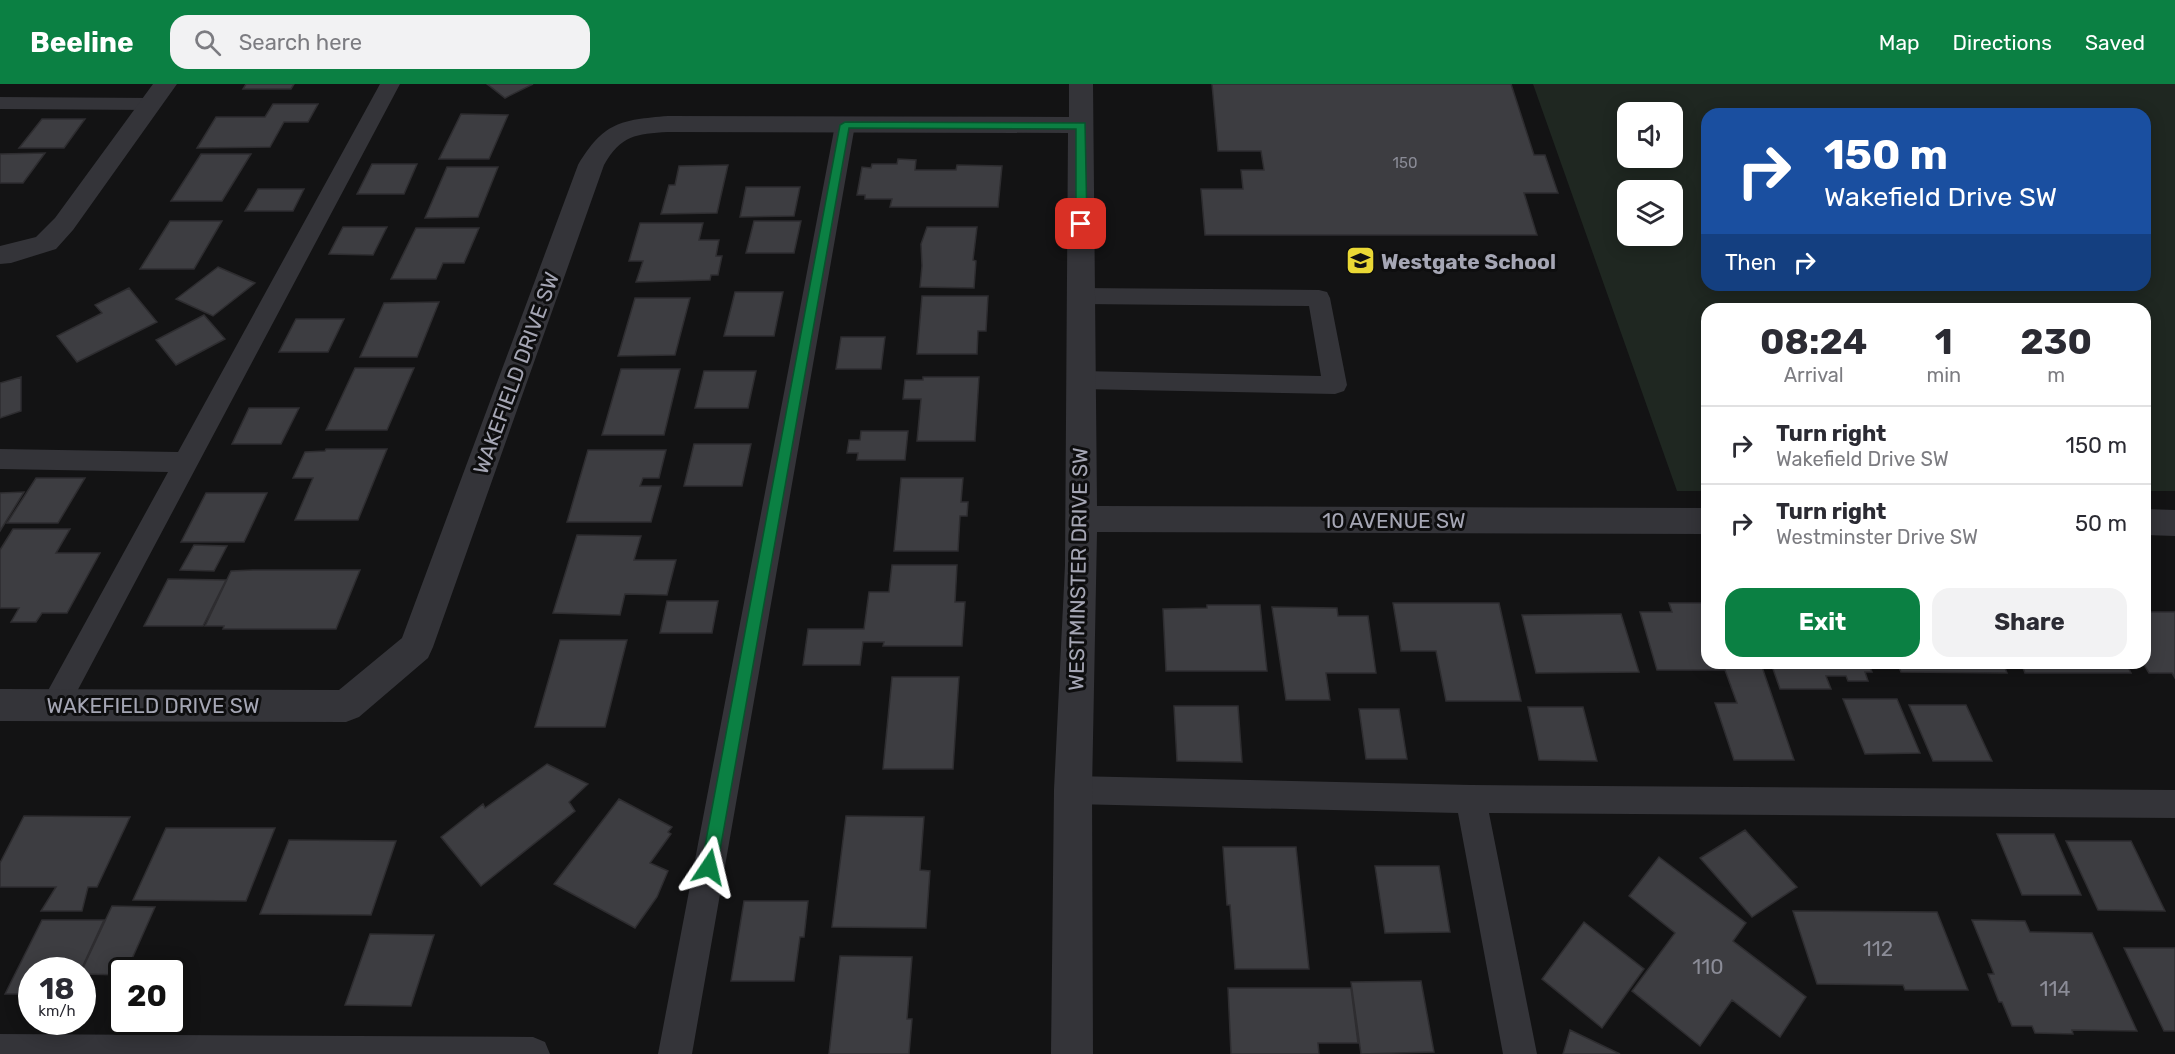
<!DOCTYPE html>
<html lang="en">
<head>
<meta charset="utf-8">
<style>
  body { margin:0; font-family:Rubik,sans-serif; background:#f2f2f3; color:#2b2b33; height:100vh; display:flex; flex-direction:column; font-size:22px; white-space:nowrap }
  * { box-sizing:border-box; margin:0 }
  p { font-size:20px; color:#7c7c81 }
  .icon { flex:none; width:33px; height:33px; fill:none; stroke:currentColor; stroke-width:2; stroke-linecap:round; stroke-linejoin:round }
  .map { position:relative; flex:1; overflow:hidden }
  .panel { position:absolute; left:1701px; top:219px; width:450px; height:366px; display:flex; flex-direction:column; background:#fff; border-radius:18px; box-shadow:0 3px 15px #0003 }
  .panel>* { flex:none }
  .banner { position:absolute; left:1701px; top:24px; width:450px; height:183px; border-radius:18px; box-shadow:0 3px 15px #0003; background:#1a4fa0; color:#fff; overflow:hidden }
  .fabs { position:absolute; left:1617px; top:18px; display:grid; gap:12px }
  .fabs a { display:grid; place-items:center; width:66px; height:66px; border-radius:12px; background:#fff; box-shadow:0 3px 15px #0003; font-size:30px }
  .speed { position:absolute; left:18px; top:873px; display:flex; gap:12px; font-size:30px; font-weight:700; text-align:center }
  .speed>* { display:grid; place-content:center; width:78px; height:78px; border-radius:50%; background:#fff; box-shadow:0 3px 15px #0003; line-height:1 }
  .speed small { font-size:15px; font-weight:400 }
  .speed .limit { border:3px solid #111; border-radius:9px; background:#fff; color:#111 }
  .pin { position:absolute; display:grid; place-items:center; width:51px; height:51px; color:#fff; margin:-26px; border-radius:12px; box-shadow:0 3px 9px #0006 }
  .me { position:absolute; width:66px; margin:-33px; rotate:10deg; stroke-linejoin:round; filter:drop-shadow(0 0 4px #0008) }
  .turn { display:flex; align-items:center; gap:21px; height:126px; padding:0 24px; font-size:27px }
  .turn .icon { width:78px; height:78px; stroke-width:2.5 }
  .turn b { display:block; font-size:42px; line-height:51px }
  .then { display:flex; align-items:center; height:57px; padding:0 24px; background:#0003; gap:12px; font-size:22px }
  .eta { display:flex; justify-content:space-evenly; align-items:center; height:102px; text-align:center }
  .eta b { font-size:36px; font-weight:700; line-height:42px }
  .button { display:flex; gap:12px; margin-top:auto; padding:12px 24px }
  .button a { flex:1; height:69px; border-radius:18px; background:#0b8043; color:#fff; font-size:24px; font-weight:700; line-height:69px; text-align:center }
  .button a+a { background:#f2f2f3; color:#2b2b33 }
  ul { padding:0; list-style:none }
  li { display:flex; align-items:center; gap:18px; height:78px; padding:0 24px; border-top:2px solid #e1e1e2 }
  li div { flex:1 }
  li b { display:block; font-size:22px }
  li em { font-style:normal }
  header { display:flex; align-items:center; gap:36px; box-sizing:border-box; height:84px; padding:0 30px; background:#0b8043; color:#fff }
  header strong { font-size:28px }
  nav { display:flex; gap:33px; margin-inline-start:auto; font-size:21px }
  .search { width:420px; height:54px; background:#f2f2f3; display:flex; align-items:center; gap:15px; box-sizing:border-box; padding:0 21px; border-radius:18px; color:#7c7c81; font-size:22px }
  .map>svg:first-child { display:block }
  .green { fill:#1f2721; fill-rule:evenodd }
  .building { fill:#3d3d41; stroke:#2e2d30; stroke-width:1.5 }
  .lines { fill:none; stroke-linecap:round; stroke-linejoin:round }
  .lane { fill:#343439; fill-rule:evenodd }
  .street { fill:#343439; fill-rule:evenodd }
  .route { fill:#0b8043; stroke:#07532c; stroke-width:1.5 }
  .labels { text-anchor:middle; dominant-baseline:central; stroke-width:6; stroke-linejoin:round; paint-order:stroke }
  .far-number-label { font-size:15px; fill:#8b8c97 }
  .poi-label { font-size:21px; font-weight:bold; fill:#a5a6b4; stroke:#0e0e0f; text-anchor:start }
  .street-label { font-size:21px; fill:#a5a6b4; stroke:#0e0e0f }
  .near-number-label { font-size:21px; fill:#8b8c97 }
</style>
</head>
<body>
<header>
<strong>Beeline</strong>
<div class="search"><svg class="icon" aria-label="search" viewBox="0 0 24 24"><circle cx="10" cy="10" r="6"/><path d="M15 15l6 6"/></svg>Search here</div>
<nav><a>Map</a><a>Directions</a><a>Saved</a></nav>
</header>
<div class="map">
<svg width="2175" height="970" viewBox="0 0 2175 970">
  <rect width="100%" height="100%" fill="#131314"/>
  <path class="green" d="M1533,0H2175V407H2145V225H1707V407H1677ZM1628,28H1672V74H1628ZM1707,30H2145V201H1707ZM1628,106H1672V152H1628Z"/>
  <path class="building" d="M246,0H294L291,5H243Z
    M487,0H533L505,14Z
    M1212,0H1511L1534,71H1545L1558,109H1524L1537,151H1205L1201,105H1243L1241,86H1264L1261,67H1218Z
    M273,20H318L308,38H284L270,63L197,64L216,33H265Z
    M461,30L508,31L489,75H439Z
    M42,35H85L64,64H19Z
    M45,69L23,99H0V70Z
    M201,70H251L222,117H171Z
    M898,75L916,76L915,86H956L957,81L1002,82L998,123H890L892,115H865V111H857L862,83L871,84L872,80H897Z
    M372,80H417L404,110H357Z
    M728,81L717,129L661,130L669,101H675L679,82Z
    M447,83H498L478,133L425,134Z
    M746,103H800L794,132L740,133Z
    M258,105H304L293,127H245Z
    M170,137H222L194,185H140Z
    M754,137H801L794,169H746Z
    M640,139H703L699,156H719L716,172H722L718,191H711L710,196L636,198L643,177H629Z
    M343,143H387L373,171L329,170Z
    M927,143H977L973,176L976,177L974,204L920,203L922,182L921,160Z
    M416,144H479L464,179H443L436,195H391Z
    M218,183L255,199L213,232L176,215Z
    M129,204L157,238L77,278L57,252L102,229L95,221Z
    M735,208H783L774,252H724Z
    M922,212H988L986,247H978L977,270H917Z
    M635,214H690L675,271L618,272Z
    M439,218L417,273H360L384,219Z
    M204,231L225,255L176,281L156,256Z
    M296,235H344L328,268H279Z
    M841,253H885L881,285H836Z
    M355,284H414L387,346H326Z
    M621,285H680L664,351H602Z
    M704,287H756L748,324H695Z
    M21,293V327L0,334V299Z
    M923,293H979L975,357H917L921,315H903L905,296H923Z
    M249,324H299L281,360H232Z
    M861,347H908L905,376H857L858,369H847L849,356H860Z
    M694,360H751L742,402H684Z
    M326,365H387L358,436H295L313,394H293L305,368L325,367Z
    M588,366H666L659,394H643L640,402H661L651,438H567Z
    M36,394H85L58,439H7Z
    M901,394H963L961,418H968L967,432H960L958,467H894Z
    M24,408L0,447V409Z
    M206,409H267L244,458H181Z
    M13,445H70L56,469H100L67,529H42L36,538H11L19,524H0V466Z
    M577,451L641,452L634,476H676L667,511L625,510L620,531L553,529Z
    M194,461L227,462L214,487L180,486Z
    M892,481H957L955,518H965L962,562H883L884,558H863L860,581H803L808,545H864L869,508H889Z
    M253,486H360L336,545H223L224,542H205L231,487Z
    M168,495L226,496L203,542H144Z
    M667,517H718L712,549H660Z
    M1393,519H1499L1521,617H1446L1436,567H1401Z
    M1669,519H1707V579L1761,580L1794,676H1734L1715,619H1737L1725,586H1657L1640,528H1672Z
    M1207,521H1260L1267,587H1166L1163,525L1207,524Z
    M1272,523L1337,524L1338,532H1368L1376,589H1326L1330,616H1286Z
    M2145,528H2175V594L2172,589H2149L2143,579H2145Z
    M1621,530L1639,588L1536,589L1522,531Z
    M560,556H627L605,643H535Z
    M1771,579H1868L1872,588H1865L1868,597H1848L1846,592H1826L1831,605H1780Z
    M1897,579H2003L2007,589L1901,588Z
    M2021,579H2126L2131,589H2025Z
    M892,593H959L953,685H883Z
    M1843,615H1897L1920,669L1865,670Z
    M1909,621H1966L1992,677H1933Z
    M1174,622H1238L1242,678L1177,677Z
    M1528,623H1583L1597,677L1539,676Z
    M1359,625H1399L1407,675H1366Z
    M547,680L588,700L569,718L575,727L481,802L441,753L483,720L485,724Z
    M619,715L672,743L668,748L671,750L650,779L668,787L657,813L635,844L554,800Z
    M24,732L130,733L97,803H88L82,827H41L56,803H0V779Z
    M846,732L924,733L920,786L930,787L926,844L832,843Z
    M166,744H275L246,817L133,816Z
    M1745,746L1797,803L1752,833L1700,774Z
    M1997,750H2054L2081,811H2022Z
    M289,756L396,757L371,831L260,830Z
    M2066,757H2131L2165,827L2098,826Z
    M1223,763H1296L1309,885H1235L1230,821H1227Z
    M1659,773L1746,839L1733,857L1806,913L1780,953L1732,916L1700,962L1632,907L1675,849L1629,812Z
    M1375,782H1439L1450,848L1385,849Z
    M744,817H808L804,853H800L794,897H731Z
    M112,822L155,823L127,886H122V891L82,890V886Z
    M1793,827L1937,828L1968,906H1905L1903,901L1817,900Z
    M42,836H104L81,886H32V910H5Z
    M1972,836L2025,837L2030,848L2092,849L2137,947L2072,946L2073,950L2035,949L2032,942H2012L2002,918H1999L1988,890H1994Z
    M1584,838L1644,885L1602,944L1542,895Z
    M370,850L434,851L411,922L345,921Z
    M2124,864H2175V947H2164Z
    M840,872L912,873L907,935H912L909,970H829Z
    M1421,897L1434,968L1361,970L1351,898Z
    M1228,904H1351L1358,959H1318L1319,970H1231Z
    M1570,946L1620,970H1563Z"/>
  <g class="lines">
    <path class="lane" d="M380,0H400L65,630L55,634L45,630L40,621L45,612L168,388L0,385V365L178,368Z
      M0,13L152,14L159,16L162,20L159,24L152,26L0,25Z
      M845,35L852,37L855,41L692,970H658L835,41L838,37Z
      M1081,204L1319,206L1327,208L1330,214L1347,301L1344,307L1335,310L1081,305L1072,302L1069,296L1072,290L1081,287L1321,292L1309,222L1081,220L1073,218L1070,212L1073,206Z
      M1073,692L1471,701L2175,706V734L1489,729L1537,970H1503L1458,729L1073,720L1062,716L1058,706L1062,696Z
      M0,950L533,953L545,958L550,970H0Z"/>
    <path class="street" d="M153,0H177L73,146L56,165L11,179L0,180V162L36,153L55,134Z
      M1069,0H1093L1097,422L1707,424V450L1097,448L1092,706L1093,970H1051L1054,706L1065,481L1068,49L668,48C636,50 621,51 604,81L433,563L428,574L359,633L346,638L0,637V605L339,606L402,554L578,81C604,38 620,36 668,32L1069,33Z
      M2145,425L2175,426V452L2145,451Z"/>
  </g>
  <path class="route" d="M845,38L1085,39L1087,140L1081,144L1076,140V45L849,44L717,783L714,789L709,791L703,789L701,783L840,41Z"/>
  <defs>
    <symbol id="school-square" viewBox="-11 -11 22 22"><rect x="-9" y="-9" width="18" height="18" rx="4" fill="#ead835" stroke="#0e0e0f"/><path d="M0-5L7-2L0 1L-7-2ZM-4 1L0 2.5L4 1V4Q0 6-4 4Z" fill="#111"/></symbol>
  </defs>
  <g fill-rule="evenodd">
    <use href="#school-square" x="1344" y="160" width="33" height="33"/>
  </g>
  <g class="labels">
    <g class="far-number-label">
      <text x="1405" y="79">150</text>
    </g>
    <g class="poi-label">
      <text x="1381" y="177">Westgate School</text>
    </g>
    <g class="street-label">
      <text transform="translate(516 289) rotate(-70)">WAKEFIELD DRIVE SW</text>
      <text x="1394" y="436">10 AVENUE SW</text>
      <text transform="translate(1078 485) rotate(-89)">WESTMINSTER DRIVE SW</text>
      <text x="153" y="621">WAKEFIELD DRIVE SW</text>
    </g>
    <g class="near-number-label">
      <text x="1878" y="864">112</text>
      <text x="1708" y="882">110</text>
      <text x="2055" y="904">114</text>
    </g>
  </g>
</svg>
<div class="fabs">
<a><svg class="icon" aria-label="sound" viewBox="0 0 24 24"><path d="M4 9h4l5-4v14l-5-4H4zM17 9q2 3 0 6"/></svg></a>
<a><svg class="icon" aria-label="layers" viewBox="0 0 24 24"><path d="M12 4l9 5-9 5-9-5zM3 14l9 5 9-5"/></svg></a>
</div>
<div class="speed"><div>18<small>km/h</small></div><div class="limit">20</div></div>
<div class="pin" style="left:1081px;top:140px;background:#d93025"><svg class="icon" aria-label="arrive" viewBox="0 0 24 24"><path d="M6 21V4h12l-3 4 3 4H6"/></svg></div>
<svg class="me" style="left:709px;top:783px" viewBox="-20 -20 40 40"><path d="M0-17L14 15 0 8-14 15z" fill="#0b8043" stroke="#fff" stroke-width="4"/></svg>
<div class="banner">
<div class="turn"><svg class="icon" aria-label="right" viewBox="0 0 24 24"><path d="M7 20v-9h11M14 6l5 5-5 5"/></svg><div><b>150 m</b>Wakefield Drive SW</div></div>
<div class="then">Then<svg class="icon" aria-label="right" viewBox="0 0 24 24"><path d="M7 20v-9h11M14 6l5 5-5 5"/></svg></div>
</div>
<section class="panel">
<div class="eta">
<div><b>08:24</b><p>Arrival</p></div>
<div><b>1</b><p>min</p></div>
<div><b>230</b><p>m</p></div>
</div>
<ul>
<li><svg class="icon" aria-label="right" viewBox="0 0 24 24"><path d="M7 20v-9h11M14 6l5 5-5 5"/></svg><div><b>Turn right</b><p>Wakefield Drive SW</p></div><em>150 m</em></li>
<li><svg class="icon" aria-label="right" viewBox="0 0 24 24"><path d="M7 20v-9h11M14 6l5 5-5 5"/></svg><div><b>Turn right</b><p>Westminster Drive SW</p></div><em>50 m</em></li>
</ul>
<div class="button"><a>Exit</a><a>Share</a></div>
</section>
</div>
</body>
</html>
